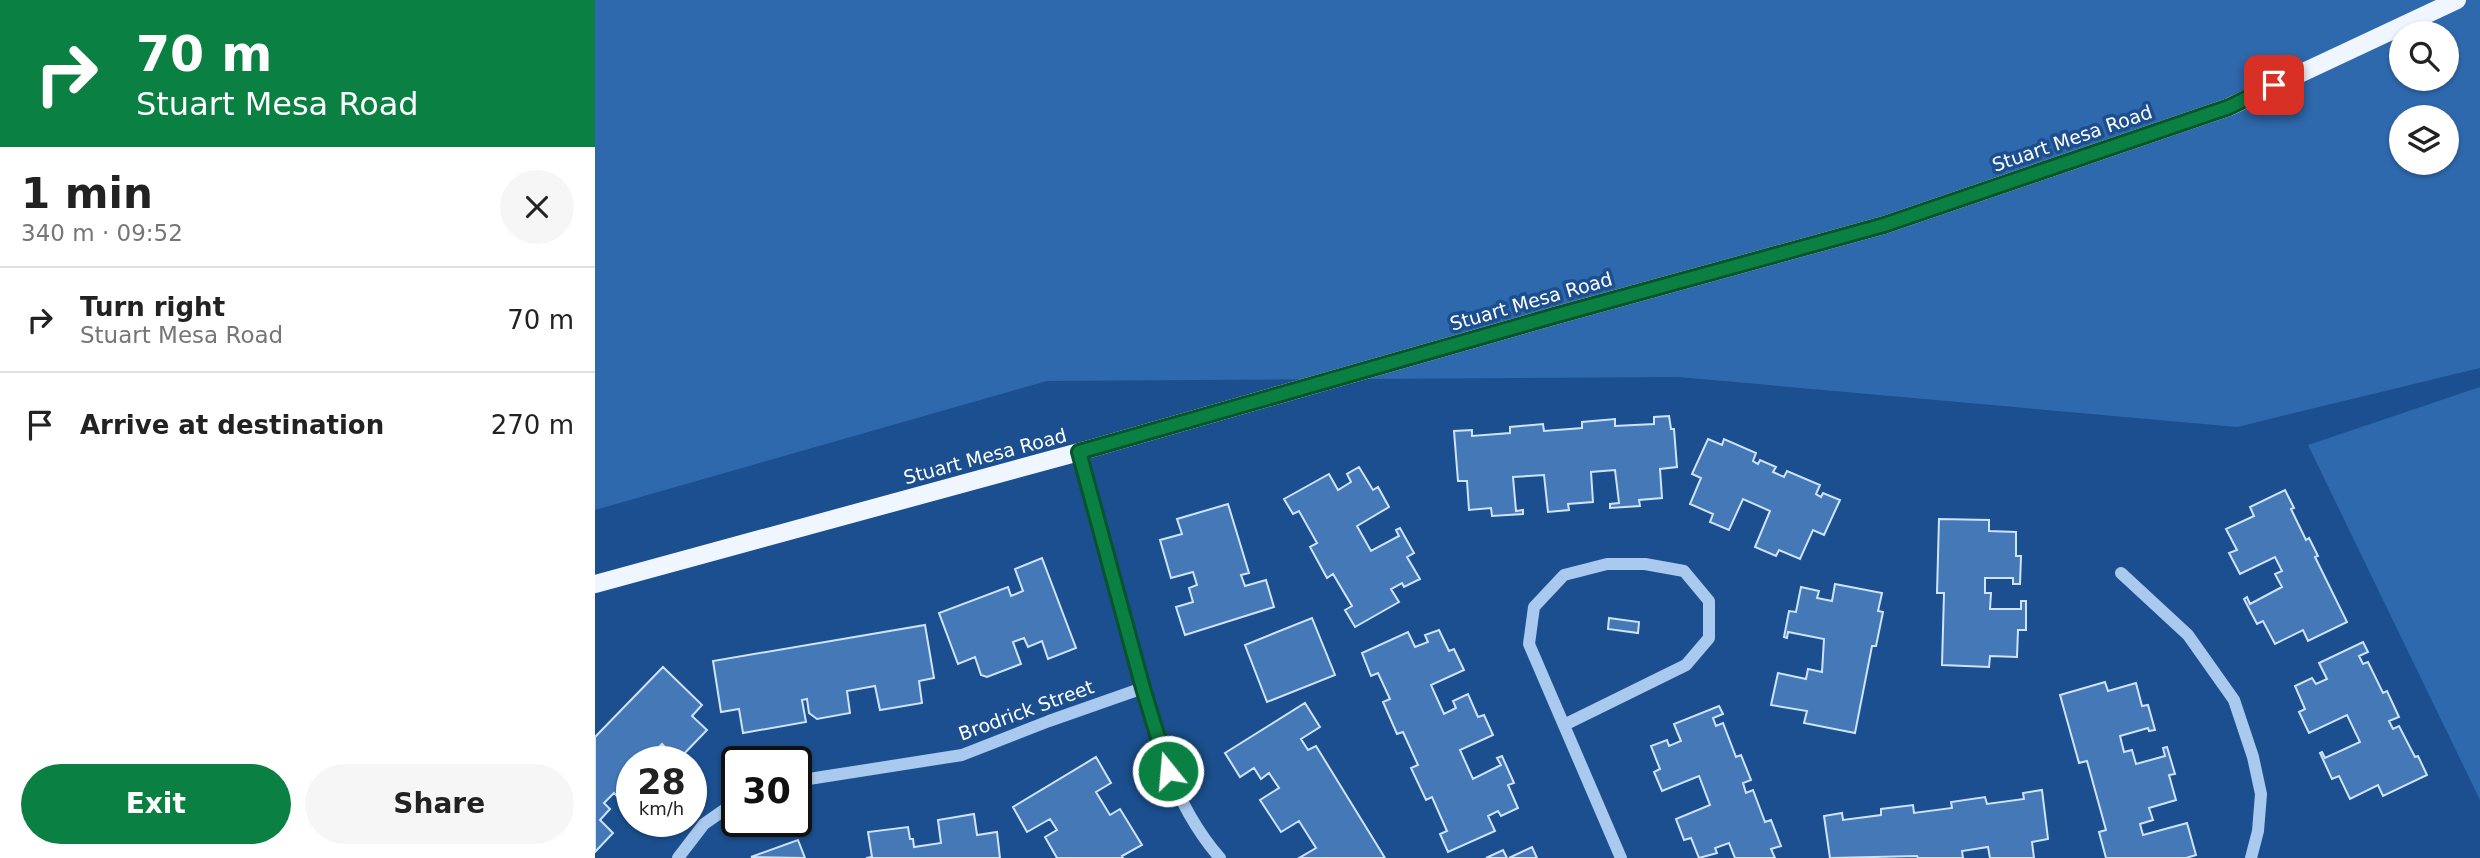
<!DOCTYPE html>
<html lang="en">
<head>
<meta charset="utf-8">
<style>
  body { margin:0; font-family:"DejaVu Sans",sans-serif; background:#f6f6f6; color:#222; height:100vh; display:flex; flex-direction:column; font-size:26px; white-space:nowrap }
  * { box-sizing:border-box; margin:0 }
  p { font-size:23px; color:#767676 }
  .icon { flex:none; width:38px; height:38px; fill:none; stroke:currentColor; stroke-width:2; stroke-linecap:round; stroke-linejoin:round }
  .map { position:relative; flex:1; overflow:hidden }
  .side { display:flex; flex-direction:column; background:#fff; width:595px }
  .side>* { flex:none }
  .guide { background:#0b8043; color:#fff; overflow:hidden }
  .controls { position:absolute; left:1794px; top:21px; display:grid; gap:14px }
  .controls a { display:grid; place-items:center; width:70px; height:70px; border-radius:50%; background:#fff; box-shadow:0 2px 5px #0004; font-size:35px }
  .speed { position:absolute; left:21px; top:746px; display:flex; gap:14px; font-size:35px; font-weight:700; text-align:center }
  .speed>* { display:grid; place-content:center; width:91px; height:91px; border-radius:50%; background:#fff; box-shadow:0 2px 5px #0004; line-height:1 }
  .speed small { font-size:18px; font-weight:400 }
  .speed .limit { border:4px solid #111; border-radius:10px; background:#fff; color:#111 }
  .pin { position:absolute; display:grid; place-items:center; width:60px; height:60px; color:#fff; margin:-30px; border-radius:14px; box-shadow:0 4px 10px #0006 }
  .me { position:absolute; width:77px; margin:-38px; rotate:343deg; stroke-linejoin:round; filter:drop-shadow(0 0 5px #0008) }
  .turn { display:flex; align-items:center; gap:24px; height:147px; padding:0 21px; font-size:32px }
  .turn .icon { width:91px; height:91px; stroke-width:2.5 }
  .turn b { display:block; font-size:49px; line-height:60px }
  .round { display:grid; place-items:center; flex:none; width:74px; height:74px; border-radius:37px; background:#f6f6f6 }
  .overview { display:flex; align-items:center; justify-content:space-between; height:119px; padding:0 21px }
  h1 { font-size:42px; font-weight:700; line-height:52px }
  .primary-button { display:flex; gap:14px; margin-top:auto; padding:14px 21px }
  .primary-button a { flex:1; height:80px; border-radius:42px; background:#0b8043; color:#fff; font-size:28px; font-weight:700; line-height:80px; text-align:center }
  .primary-button a+a { background:#f6f6f6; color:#222 }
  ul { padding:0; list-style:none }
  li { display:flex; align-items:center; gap:21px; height:105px; padding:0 21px; border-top:2px solid #e0e0e0 }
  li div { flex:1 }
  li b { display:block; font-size:26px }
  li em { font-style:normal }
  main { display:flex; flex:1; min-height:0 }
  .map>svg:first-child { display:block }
  .green { fill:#2e69ad; fill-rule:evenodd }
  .building { fill:#4478b7; stroke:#cfe3fa; stroke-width:2 }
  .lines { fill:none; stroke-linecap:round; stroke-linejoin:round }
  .minor { stroke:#a9c9ee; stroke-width:12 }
  .major { stroke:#f0f6ff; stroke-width:18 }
  .route-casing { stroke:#07532c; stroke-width:18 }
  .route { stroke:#0b8043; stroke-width:12 }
  .labels { text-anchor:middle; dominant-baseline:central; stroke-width:7; stroke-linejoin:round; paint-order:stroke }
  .street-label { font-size:19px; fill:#fff; stroke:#1b4f8f }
</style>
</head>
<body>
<main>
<section class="side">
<div class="guide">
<div class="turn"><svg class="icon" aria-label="right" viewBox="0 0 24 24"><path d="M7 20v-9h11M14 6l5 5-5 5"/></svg><div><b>70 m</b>Stuart Mesa Road</div></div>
</div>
<div class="overview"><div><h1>1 min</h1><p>340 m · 09:52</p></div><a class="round"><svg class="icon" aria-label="close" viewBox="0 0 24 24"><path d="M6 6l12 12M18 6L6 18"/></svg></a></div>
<ul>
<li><svg class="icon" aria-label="right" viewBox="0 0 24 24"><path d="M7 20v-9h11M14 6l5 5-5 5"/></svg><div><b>Turn right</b><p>Stuart Mesa Road</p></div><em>70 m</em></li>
<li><svg class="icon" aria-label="arrive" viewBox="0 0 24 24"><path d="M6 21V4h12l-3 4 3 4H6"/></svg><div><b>Arrive at destination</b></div><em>270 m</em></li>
</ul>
<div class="primary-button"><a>Exit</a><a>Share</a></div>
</section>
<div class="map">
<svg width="1885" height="858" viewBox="0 0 1885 858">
  <rect width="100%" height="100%" fill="#1b4f8f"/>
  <path class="green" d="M0,0H1885V368L1642,427L1083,377L452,381L0,510ZM1806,33H1852V79H1806ZM1806,117H1852V163H1806Z
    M1885,387V800L1713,445Z"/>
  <path class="building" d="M1074,416L1076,429H1079L1082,467L1065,469L1067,498L1044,500L1045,506L1015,508V504L1024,503L1020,470L996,472L998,502L973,504L974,510L953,512L949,475L918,477L921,511L928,510V514L897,516L896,508L874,510L872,481H863L859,431L877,430V436L915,433V427L948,424L949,431L987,428V422L1020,419V426L1059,424V417Z
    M1113,439L1127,445L1129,439L1161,453L1158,461L1163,464L1165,460L1181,467L1178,472L1189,477L1192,471L1225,485L1221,494L1226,497L1228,493L1245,500L1229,535L1218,530L1205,559L1184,550L1181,556L1160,547L1175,511L1148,499L1134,530L1115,522L1118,514L1095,504L1106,478L1097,474Z
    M764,467L778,490L783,487L794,507L762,526L776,551L804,536L801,530L805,528L819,553L812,557L825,579L809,587L807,583L796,589L804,602L760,627L750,610L757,606L738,574L732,578L715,547L722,543L704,511L698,514L689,499L734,474L743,490L756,482L752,474Z
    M1690,490L1699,508L1696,509L1711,540L1714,538L1723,556L1720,557L1752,622L1713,641L1708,630L1680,644L1668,621L1662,624L1649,599L1652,597L1655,604L1687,587L1680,574L1687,571L1680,557L1645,574L1634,553L1642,550L1631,529L1659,516L1655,507Z
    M633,504L654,573L646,575L650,586L671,580L679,607L590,635L581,607L598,602L594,588L602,585L598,572L576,578L565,540L587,534L582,519Z
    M1344,519L1394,520V531L1421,532V556H1426L1425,584H1418V578H1390V593H1396L1395,609H1426V601H1431V630H1423L1422,657L1395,656L1394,667L1347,665L1349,593H1342Z
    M447,558L481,648L453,659L447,641L433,647L429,638L418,642L426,664L392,677L386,675L380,657L363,664L344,613L413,587L416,596L428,591L420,569Z
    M1240,584L1287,593L1283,611L1288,612L1281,646H1277L1260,733L1209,723L1212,711L1176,705L1183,673L1211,679L1213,669L1227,672L1229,639L1193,632L1192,638L1189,637L1194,611L1201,612L1206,587L1224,591L1222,598L1237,601Z
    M717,618L740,675L672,702L650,645Z
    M1014,618L1044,622L1043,633L1013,629Z
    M330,625L339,678L324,681L327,703L285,710L280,686L252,691L255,713L222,719L214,713L212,699L207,700L211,722L148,733L144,709L126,712L118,661Z
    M844,630L854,651L859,649L869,670L836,685L849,714L861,708L858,701L873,694L883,717L889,715L898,735L865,750L878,779L906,765L902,758L907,756L919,783L913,785L923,808L906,816L903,811L893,816L900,831L853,852L845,834L852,831L837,797L831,800L816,768L823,765L808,732L802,734L788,702L795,699L783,673L776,676L767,653L813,632L820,647L833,642L830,635Z
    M1768,642L1773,652L1764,656L1768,664L1773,662L1788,693L1792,691L1804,717L1794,721L1798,729L1804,726L1820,757L1823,756L1832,775L1788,796L1783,785L1755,799L1744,776L1737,779L1725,753L1727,752L1730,758L1765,742L1752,715L1714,733L1704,712L1710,709L1700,686L1717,678L1721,684L1732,679L1724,663Z
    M68,667L107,705L97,716L112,730L83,760L67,744L50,761H37V807H33L19,793L9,803L15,809L5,820L18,833L0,852V737Z
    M1510,682L1513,691L1541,683L1547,706L1553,705L1560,730L1554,731L1553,728L1525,736L1529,752L1537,750L1541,764L1570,756L1568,748L1572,747L1580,774L1574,775L1581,800L1554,808L1558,820L1545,824L1548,835L1592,823L1601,855L1591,858H1511L1504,832L1511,830L1492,761L1484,763L1465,695Z
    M710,703L725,727L706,739L713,750L721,746L790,858H704L721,848L704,821L686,832L665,800L684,788L674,773L666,779L659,768L645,777L630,753Z
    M1124,706L1128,714L1118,718L1121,726L1128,723L1141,757L1146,755L1156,780L1148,783L1151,793L1158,790L1170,822L1176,820L1186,846L1176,849L1180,858H1140L1134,843L1120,848L1122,853L1104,858L1096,838L1089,840L1081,819L1115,805L1104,776L1067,791L1059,772L1065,769L1056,746L1072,740L1074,746L1086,741L1079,724Z
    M501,757L516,783L501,792L515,815L525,809L547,845L527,856L528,858H462L450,837L462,830L455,819L432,832L418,807Z
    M1447,790L1453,839L1437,842L1439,858H1395L1393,847L1367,851L1368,858H1323L1322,856L1235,858L1229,816L1247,813L1248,820L1286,815V809L1318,805L1319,813L1357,808L1356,802L1390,797L1392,804L1429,799L1428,793Z
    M379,814L382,835L402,832L405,858H271L277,857L273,832L313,827L315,839H318L319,847L346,843L343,820Z
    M203,840L210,858L156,857Z
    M937,847L942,858H914Z
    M908,850L912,858H891Z"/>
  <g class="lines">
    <path class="minor" d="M484,452C500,512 516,573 533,633C553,710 571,797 625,858
      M1526,573L1593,635L1639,700L1658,757L1666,794L1663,831L1656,858
      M969,725L1091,665L1114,638V601L1089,571L1050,564H1012L969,575L939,607L934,644L1026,858
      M201,781L367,755L454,721L548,688
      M83,858L109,824L142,801"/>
    <path class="major" d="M0,584L484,452L959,316L1289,225L1634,107L1862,0"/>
  </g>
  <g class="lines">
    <defs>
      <path id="route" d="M573,771L548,688L484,452L959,316L1289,225L1634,107L1679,85"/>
    </defs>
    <use href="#route" class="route-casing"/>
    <use href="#route" class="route"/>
  </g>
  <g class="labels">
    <g class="street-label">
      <text transform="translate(1477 138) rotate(-19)">Stuart Mesa Road</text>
      <text transform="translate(936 301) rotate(-16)">Stuart Mesa Road</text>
      <text transform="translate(390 456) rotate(-15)">Stuart Mesa Road</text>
      <text transform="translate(431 710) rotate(-20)">Brodrick Street</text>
    </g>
  </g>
</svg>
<div class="controls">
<a><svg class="icon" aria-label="search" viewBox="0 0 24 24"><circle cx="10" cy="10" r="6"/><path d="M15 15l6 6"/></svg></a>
<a><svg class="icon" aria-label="layers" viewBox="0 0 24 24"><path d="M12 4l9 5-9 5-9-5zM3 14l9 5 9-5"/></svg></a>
</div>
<div class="speed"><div>28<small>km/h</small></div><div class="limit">30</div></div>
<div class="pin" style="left:1679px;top:85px;background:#d93025"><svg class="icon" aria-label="arrive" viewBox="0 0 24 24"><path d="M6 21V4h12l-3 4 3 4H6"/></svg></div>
<svg class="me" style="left:573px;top:771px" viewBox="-20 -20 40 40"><circle r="17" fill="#0b8043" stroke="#fff" stroke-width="3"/><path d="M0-11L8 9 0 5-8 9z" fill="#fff"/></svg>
</div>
</main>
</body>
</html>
